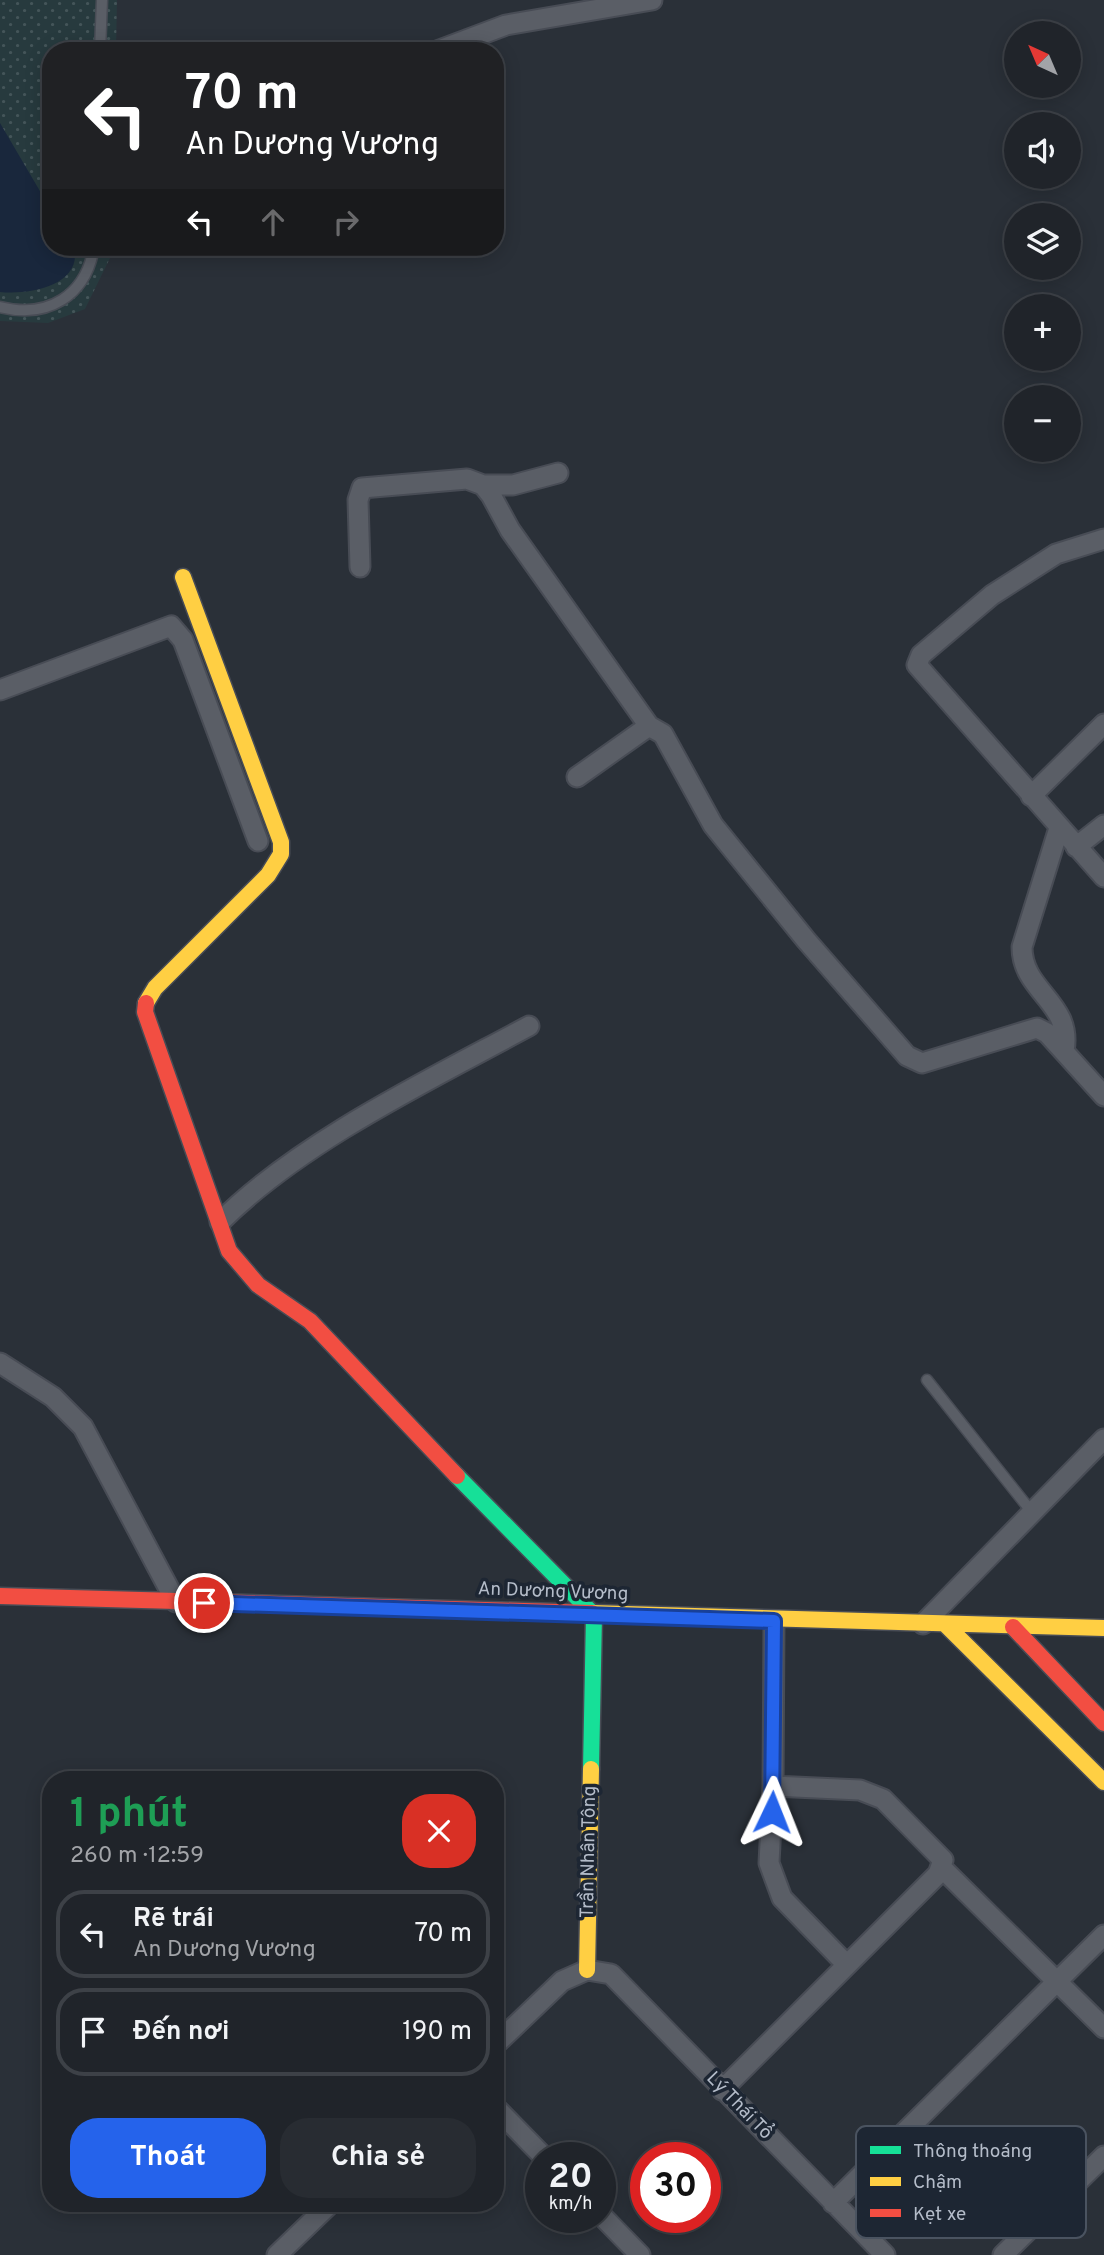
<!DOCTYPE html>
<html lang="vi">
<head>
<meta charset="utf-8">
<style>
  body { margin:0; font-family:Overpass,sans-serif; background:#282c32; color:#f1f3f6; height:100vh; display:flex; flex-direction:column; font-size:26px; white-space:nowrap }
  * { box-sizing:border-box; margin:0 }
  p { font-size:23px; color:#a2a4a8 }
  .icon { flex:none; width:38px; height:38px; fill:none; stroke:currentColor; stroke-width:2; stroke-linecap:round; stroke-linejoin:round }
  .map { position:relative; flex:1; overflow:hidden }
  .details { position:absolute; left:42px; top:1771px; width:462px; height:441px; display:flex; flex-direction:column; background:#20242a; border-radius:28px; box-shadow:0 4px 18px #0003,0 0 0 2px #3d4147 }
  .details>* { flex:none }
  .top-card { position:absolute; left:42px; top:42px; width:462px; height:214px; border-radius:28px; box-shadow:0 4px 18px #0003,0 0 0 2px #3d4147; background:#202124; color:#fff; overflow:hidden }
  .needle { width:46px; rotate:316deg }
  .tools { position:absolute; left:1004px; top:21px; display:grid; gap:14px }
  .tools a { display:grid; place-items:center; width:77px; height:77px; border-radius:50%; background:#20242a; box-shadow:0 4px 18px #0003,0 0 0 2px #3d4147; font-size:35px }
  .speed { position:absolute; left:525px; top:2142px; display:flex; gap:14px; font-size:35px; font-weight:700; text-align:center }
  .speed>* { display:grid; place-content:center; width:91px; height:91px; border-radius:50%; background:#20242a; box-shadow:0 4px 18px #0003,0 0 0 2px #3d4147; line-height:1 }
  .speed small { font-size:18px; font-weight:400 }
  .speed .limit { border:10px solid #d22; background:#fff; color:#111 }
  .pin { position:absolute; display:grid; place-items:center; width:60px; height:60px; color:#fff; margin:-30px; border:4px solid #fff; border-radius:50%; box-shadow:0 2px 7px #0007 }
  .me { position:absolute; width:77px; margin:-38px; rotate:2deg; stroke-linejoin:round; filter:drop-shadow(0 0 5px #0008) }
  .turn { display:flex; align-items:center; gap:24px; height:147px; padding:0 28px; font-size:32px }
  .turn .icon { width:91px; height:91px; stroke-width:2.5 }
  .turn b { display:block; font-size:49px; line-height:60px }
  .lanes { display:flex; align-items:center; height:66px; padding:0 28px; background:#0003; justify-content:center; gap:35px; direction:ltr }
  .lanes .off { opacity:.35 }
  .round { display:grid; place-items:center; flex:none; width:74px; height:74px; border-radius:28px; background:#282c32 }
  .head { display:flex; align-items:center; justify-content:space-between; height:119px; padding:0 28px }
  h1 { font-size:42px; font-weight:700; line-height:52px; color:#1e9e55 }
  .action { display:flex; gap:14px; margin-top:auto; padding:14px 28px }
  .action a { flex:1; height:80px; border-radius:28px; background:#2563eb; color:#fff; font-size:28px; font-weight:700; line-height:80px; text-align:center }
  .action a+a { background:#282c32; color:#f1f3f6 }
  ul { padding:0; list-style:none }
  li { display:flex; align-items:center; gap:21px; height:88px; margin:0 14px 10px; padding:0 14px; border:4px solid #3d4147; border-radius:28px }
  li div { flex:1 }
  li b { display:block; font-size:26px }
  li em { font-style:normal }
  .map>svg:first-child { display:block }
  .grass { fill:url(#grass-dots) }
  .water { fill:#19273c }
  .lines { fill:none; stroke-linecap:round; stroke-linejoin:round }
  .lane-casing { stroke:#484c55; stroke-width:13 }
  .street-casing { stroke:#484c55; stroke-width:23 }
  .fast-casing { stroke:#484c55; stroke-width:19 }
  .slow-casing { stroke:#484c55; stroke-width:19 }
  .jam-casing { stroke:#484c55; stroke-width:19 }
  .lane { stroke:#5a5e66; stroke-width:10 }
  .street { stroke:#5a5e66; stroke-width:19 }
  .fast { stroke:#16e098; stroke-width:16 }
  .slow { stroke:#ffcf43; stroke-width:16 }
  .jam { stroke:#f24e42; stroke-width:16 }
  .route-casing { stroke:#184099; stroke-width:18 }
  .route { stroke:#2563eb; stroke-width:12 }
  .labels { text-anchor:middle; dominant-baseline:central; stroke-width:7; stroke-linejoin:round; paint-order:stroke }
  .street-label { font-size:19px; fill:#b4bcc9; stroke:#1d2633 }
  .key { fill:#1d2633; stroke:#4a5360; stroke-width:2 }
  .key-label { font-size:19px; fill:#b4bcc9 }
</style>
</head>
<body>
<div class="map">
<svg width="1104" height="2255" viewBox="0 0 1104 2255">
  <defs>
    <pattern id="grass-dots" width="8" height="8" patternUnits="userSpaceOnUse" patternTransform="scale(1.75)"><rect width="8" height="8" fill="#273a3e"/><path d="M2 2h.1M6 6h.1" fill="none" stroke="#445559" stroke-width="1.8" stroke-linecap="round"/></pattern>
  </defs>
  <rect width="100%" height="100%" fill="#2a3038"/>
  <path class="grass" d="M0,0H117L116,51H51V247H111V256L85,309L48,323L0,321Z"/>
  <path class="water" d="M0,123L51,210V247H74C83,286 29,295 0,292Z"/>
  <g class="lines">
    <defs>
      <path id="lane" d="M100,51L102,0
        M0,307C48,319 86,296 94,247
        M927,1380L1031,1511"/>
      <path id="street" d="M437,51L506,25L652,0
        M483,485H513L558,473
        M1104,539L1056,554L992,595L921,655L917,665L1104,877
        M360,567L358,500L362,488L467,479L483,485L491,495L510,530L649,726
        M0,690L171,626L183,640L258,841
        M577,777L649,726L663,734L713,825L806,940L907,1056L922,1063L1037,1028L1047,1033L1104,1096
        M1031,796L1104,724
        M1059,828L1022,947C1022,992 1073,1002 1064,1051
        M1076,847L1104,825
        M220,1222C300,1142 429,1080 529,1026
        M0,1363L53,1397L83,1427L176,1602
        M923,1624L1104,1439
        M773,1786L769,1863L782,1898L847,1965
        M941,1867L1104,2028
        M495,2045L562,1981L587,1970L611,1974L885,2255
        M722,2090L938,1874L943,1860L883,1799L860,1790L773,1786L774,1621
        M495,2107L545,2158
        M833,2203L1104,1935
        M600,2214L640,2255
        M277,2255L331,2203
        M1003,2255L1104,2156"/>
      <path id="fast" d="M457,1476L594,1615L591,1769"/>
      <path id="slow" d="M146,1003L155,988L268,875L281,854V842L183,577
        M592,1613L1104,1628
        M946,1625L1104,1782
        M587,1970L591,1769"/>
      <path id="jam" d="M146,1003L145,1012L229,1251L258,1285L310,1321L457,1476
        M0,1596L592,1613
        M1013,1627L1104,1723"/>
    </defs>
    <use href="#lane" class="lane-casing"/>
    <use href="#street" class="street-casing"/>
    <use href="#fast" class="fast-casing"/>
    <use href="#slow" class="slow-casing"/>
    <use href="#jam" class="jam-casing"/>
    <use href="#lane" class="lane"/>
    <use href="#street" class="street"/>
    <use href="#fast" class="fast"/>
    <use href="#slow" class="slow"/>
    <use href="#jam" class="jam"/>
  </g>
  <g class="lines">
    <defs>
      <path id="route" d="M204,1603L774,1621L772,1812"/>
    </defs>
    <use href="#route" class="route-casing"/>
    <use href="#route" class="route"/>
  </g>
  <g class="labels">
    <g class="street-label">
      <text transform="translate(553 1592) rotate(2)">An Dương Vương</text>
      <text transform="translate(589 1852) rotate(-89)">Trần Nhân Tông</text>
      <text transform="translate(739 2106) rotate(46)">Lý Thái Tổ</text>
    </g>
  </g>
  <rect x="856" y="2126" width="230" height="112" rx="10" class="key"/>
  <rect x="870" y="2146" width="31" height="8" fill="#16e098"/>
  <rect x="870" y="2177" width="31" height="9" fill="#ffcf43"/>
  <rect x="870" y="2209" width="31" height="8" fill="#f24e42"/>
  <g class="key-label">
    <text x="913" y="2157">Thông thoáng</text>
    <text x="913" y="2188">Chậm</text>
    <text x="913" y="2220">Kẹt xe</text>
  </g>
</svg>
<div class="tools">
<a><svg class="needle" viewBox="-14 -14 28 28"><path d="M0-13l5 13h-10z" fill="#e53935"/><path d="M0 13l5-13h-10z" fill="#a2a4a8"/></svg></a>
<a><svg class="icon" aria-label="sound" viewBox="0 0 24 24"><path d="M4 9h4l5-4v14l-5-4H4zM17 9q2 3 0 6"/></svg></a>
<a><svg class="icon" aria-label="layers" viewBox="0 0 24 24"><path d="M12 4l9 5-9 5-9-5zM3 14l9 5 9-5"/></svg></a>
<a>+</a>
<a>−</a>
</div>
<div class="speed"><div>20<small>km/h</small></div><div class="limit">30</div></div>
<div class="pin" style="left:204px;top:1603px;background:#d93025"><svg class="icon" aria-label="arrive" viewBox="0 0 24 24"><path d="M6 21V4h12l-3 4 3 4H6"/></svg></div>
<svg class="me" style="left:772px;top:1812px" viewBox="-20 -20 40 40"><path d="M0-17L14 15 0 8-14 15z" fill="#2563eb" stroke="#fff" stroke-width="4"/></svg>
<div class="top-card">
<div class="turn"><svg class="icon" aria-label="left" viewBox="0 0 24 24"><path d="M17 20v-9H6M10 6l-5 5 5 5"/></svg><div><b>70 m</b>An Dương Vương</div></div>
<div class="lanes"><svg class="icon" aria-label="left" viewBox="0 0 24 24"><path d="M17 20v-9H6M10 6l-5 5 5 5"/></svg><svg class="icon off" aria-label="ahead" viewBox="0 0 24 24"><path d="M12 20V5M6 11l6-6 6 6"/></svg><svg class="icon off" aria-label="right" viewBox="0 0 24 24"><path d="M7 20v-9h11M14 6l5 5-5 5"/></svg></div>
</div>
<section class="details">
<div class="head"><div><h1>1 phút</h1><p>260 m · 12:59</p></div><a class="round" style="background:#d93025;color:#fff"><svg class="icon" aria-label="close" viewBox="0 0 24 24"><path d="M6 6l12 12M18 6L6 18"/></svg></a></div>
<ul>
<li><svg class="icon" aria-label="left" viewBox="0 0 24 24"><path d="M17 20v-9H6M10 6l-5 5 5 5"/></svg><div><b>Rẽ trái</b><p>An Dương Vương</p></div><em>70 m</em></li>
<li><svg class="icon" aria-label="arrive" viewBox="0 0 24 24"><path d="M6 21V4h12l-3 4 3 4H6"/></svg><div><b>Đến nơi</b></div><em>190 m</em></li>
</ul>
<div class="action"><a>Thoát</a><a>Chia sẻ</a></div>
</section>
</div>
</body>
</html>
